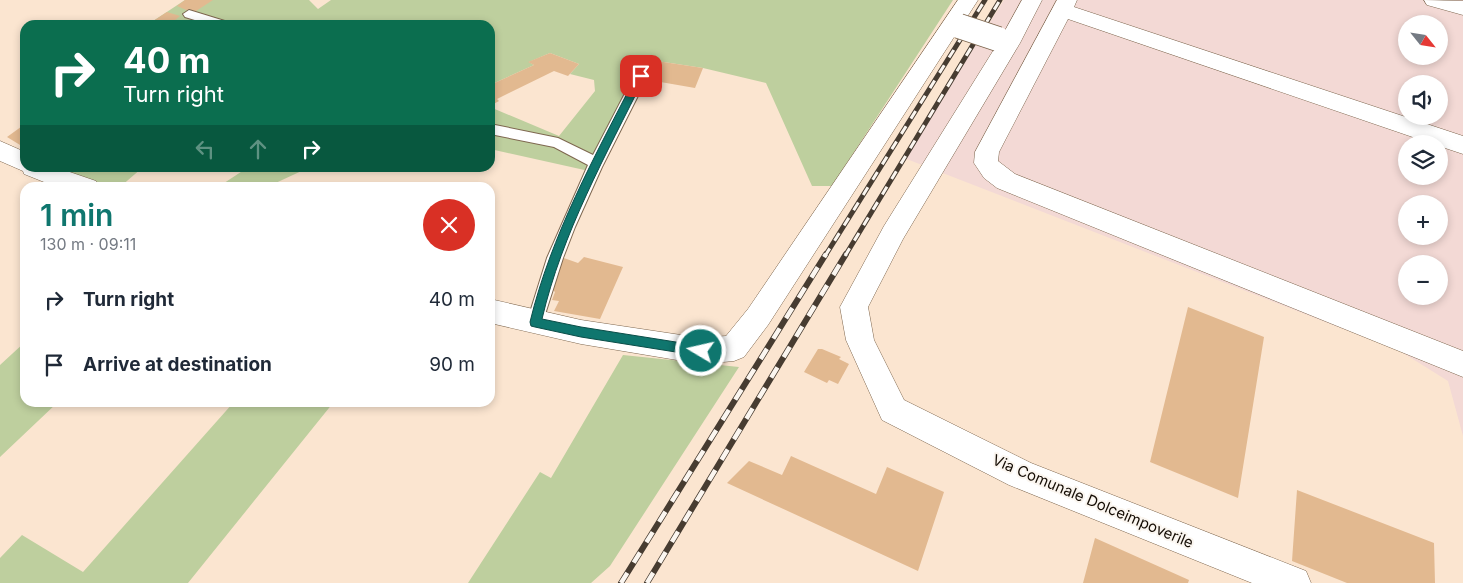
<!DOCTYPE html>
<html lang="en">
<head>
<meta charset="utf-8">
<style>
  body { margin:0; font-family:Inter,sans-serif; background:#f6f6f7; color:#1f2937; height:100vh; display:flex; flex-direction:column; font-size:19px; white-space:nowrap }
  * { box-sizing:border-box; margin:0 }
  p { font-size:16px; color:#747a83 }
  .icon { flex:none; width:28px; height:28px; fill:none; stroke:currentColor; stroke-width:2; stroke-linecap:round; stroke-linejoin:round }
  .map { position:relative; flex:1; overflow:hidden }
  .sheet { position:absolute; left:20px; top:182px; width:475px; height:225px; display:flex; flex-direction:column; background:#fff; border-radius:15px; box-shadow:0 2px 8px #0003 }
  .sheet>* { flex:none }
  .hud { position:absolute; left:20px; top:20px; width:475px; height:152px; border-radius:15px; box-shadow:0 2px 8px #0003; background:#0b6e4f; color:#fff; overflow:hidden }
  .needle { width:32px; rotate:120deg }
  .tools { position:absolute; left:1398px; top:15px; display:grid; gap:10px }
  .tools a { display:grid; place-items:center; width:50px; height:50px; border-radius:50%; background:#fff; box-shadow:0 2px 8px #0003; font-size:25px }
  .pin { position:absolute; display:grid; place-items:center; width:42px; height:42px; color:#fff; margin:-21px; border-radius:10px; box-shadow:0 2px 8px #0006 }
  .me { position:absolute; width:55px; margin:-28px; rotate:279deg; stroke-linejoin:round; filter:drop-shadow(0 0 4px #0008) }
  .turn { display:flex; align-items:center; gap:18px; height:105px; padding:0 20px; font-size:22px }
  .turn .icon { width:65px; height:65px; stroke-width:2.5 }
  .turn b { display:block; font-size:35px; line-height:42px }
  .lanes { display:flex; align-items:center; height:48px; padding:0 20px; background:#0003; justify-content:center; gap:25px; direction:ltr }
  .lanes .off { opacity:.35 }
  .round { display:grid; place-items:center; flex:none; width:52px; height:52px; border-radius:26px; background:#f6f6f7 }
  .headline { display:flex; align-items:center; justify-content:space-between; height:85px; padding:0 20px }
  h1 { font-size:30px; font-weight:600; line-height:38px; color:#0f766e }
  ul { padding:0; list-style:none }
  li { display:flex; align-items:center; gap:15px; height:65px; padding:0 20px }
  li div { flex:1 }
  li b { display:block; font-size:19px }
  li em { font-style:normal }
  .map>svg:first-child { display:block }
  .industrial { fill:#f3d9d5; fill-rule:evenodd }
  .green { fill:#becf9e }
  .building { fill:#e2b990 }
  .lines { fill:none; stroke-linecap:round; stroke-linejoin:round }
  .service-casing { stroke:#7e674f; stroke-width:2 }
  .minor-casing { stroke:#7e674f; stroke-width:1 }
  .service { fill:#fff; fill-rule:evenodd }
  .minor { fill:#fff; fill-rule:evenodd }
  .rail-far1-casing { stroke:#473c31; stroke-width:5 }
  .rail-casing { stroke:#473c31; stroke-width:6 }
  .rail-far1 { stroke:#fbf6f0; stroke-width:3; stroke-dasharray:9; stroke-linecap:butt }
  .rail { stroke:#fbf6f0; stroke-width:4.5; stroke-dasharray:12; stroke-linecap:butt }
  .minor-bridge-casing { stroke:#7e674f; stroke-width:26; stroke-linecap:butt }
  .minor-bridge { stroke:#fff; stroke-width:24 }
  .route { fill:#0f766e; stroke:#0a4d48 }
  .labels { text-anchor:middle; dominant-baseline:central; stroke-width:4; stroke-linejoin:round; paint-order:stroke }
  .street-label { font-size:15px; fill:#140c04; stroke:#fbf6f0 }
</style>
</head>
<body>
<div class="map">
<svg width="1463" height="583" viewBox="0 0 1463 583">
  <rect width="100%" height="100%" fill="#fbe5d0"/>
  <path class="industrial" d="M1004,0H1463V436L1448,381L1400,351L904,158ZM1406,24H1439V56H1406ZM1406,84H1439V116H1406ZM1406,144H1439V176H1406ZM1406,204H1439V236H1406ZM1406,264H1439V296H1406Z"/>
  <path class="green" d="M185,0H309L318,9L331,0H953L832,186H812L766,83L703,68L657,61L598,173L490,149V107L559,136L595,91L594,80L570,74L579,64L550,53L529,62L534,65L490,85V25H147Z
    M67,168H142L120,187H87L56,176Z
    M247,168H308L267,187H218Z
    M25,342V402L57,403L0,457V365Z
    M623,355L739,367L610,566L591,583H468L540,472L551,478Z
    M233,403H333L188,583H0V558L22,535L83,572Z"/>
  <path class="building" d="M185,0H213L193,13L177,6Z
    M167,12L180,16L169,25H147Z
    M550,53L579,64L568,76L554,71L497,99L499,101L490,106V85L534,65L528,62Z
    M657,61L703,68L695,88L649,80Z
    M25,124V148L7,137Z
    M561,257L578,263L584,257L623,267L600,319L554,311L559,301L552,300L555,292L549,286Z
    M1188,307L1264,337L1238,498L1150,462Z
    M818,349H822L841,357L839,359L849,364L838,384L829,380L827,383L804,372Z
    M791,456L876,494L887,467L944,492L918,571L727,483L749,461L782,475Z
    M1297,490L1434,543L1435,583H1347L1292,561Z
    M1095,538L1189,580L1188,583H1083Z"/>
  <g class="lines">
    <defs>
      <path id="service" d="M189,10L228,22L230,25H211L185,17L183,14Z
        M641,71L646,73L648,76L602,167L575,227L563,258L541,327L535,329L529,327L527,322L547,258L588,165L554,147L490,134V124L558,138L593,155L634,76L636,73Z"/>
      <path id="minor" d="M958,0H978L768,325L744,357L734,361L701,364L581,344L490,323V299L581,320L701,338L726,336L748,309Z
        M1022,0H1042L1020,43L903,239L868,307L874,340L904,400L1031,463L1306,571L1311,583H1252L1009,485L882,420L846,340L840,307L884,226L998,43Z
        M1057,0H1077L1074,7L1463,136V154L1439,146V144H1433L1068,19L999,152L998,161L1015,174L1463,351V377L997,188L984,178L974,163L975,152Z
        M1424,0L1463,1V15L1427,5Z
        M0,141L25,152V168H58L96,181L99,188H59L24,174L23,171L0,161Z"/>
    </defs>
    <use href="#service" class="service-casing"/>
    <use href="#minor" class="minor-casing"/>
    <use href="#service" class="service"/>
    <use href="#minor" class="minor"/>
    <defs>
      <path id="rail-far1" d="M825,256L985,0
        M845,256L1000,0"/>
      <path id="rail" d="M621,583L826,254
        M647,583L846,254"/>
    </defs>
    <use href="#rail-far1" class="rail-far1-casing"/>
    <use href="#rail" class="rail-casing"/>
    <use href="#rail-far1" class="rail-far1"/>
    <use href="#rail" class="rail"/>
    <defs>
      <path id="minor-bridge" d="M959,26L998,39"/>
    </defs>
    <use href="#minor-bridge" class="minor-bridge-casing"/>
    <use href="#minor-bridge" class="minor-bridge"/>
  </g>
  <path class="route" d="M641,73L645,76C606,155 562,233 542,319L581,327L701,346L705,348L707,351L705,355L701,356L581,337L535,327L531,326L530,322C551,235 595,156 636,76Z"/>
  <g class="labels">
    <g class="street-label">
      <text transform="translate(1093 501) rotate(23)">Via Comunale Dolceimpoverile</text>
    </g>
  </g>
</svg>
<div class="tools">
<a><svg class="needle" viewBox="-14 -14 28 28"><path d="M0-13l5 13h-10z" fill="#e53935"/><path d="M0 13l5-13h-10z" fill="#747a83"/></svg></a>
<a><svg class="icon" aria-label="sound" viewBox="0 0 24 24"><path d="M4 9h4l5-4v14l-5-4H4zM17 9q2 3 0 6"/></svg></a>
<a><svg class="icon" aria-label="layers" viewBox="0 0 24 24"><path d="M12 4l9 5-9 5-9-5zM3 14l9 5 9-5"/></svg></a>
<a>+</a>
<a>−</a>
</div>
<div class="pin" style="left:641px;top:76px;background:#d93025"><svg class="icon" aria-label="arrive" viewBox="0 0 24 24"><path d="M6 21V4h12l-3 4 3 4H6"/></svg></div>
<svg class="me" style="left:701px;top:351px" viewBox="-20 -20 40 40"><circle r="17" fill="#0f766e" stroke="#fff" stroke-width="3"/><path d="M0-11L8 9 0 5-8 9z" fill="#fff"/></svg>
<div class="hud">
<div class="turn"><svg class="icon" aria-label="right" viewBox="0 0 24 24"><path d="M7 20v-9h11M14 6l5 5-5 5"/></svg><div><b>40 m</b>Turn right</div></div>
<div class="lanes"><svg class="icon off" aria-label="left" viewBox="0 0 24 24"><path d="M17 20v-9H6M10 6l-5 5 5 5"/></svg><svg class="icon off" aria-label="ahead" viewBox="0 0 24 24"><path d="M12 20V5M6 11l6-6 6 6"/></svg><svg class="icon" aria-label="right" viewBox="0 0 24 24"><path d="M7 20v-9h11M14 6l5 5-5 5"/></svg></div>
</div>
<section class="sheet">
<div class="headline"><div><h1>1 min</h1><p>130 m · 09:11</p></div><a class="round" style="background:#d93025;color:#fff"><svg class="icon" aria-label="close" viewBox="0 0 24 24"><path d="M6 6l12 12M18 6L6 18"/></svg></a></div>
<ul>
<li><svg class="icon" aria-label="right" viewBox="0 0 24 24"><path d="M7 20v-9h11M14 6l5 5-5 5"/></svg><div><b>Turn right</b></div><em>40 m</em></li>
<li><svg class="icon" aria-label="arrive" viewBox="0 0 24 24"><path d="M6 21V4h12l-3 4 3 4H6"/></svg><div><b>Arrive at destination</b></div><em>90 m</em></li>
</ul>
</section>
</div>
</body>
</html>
